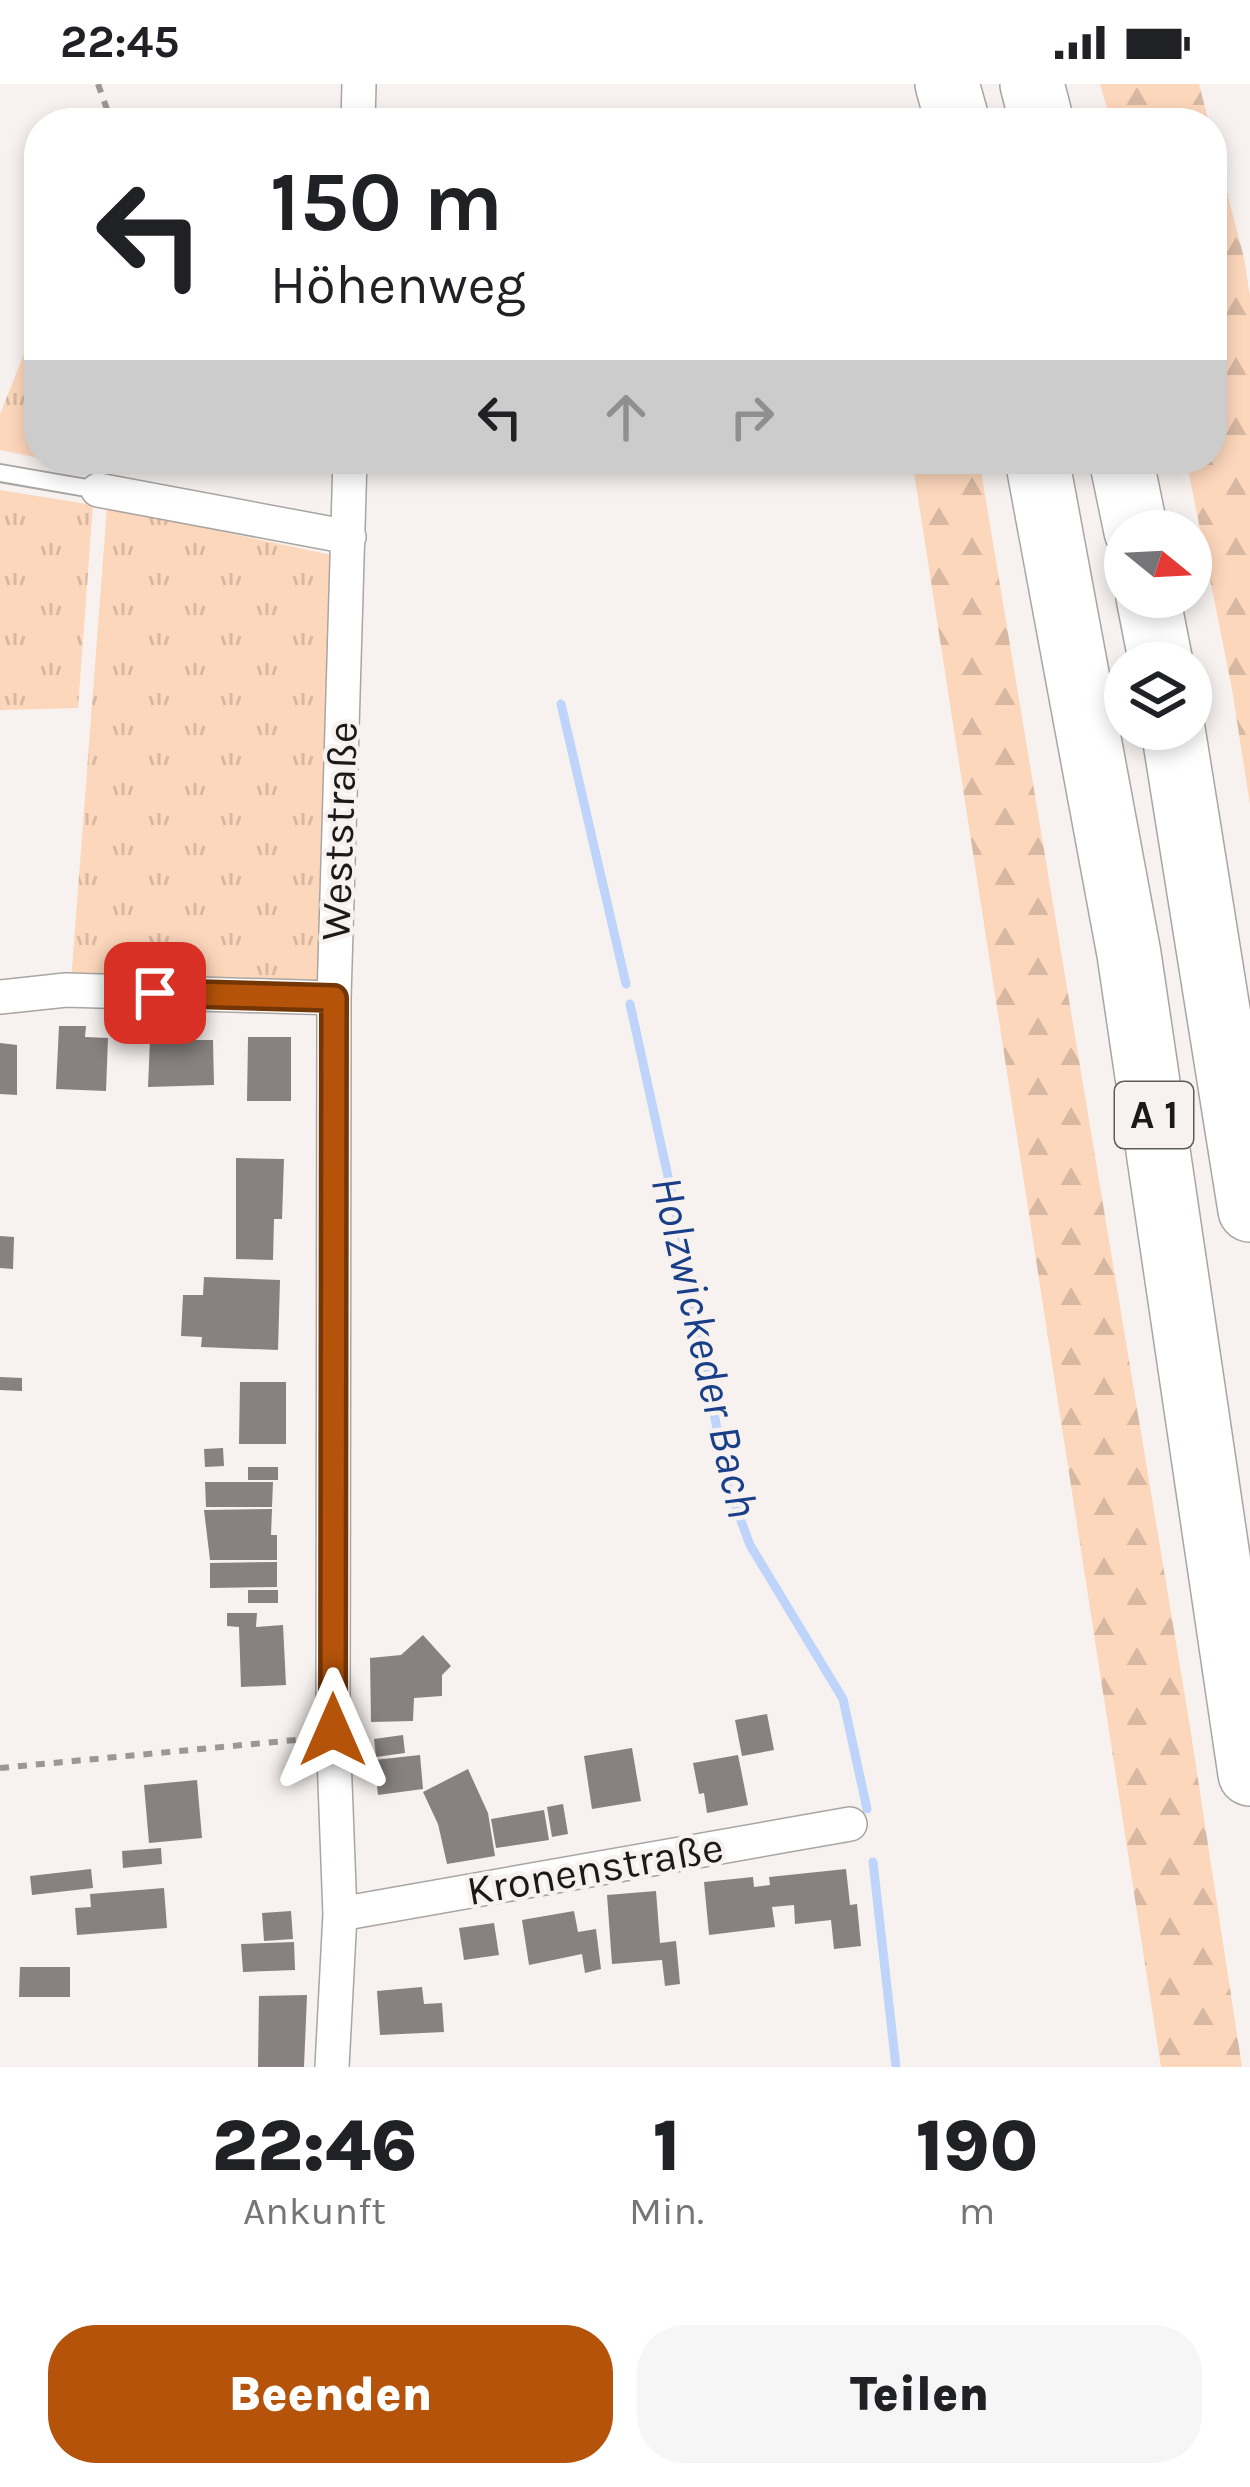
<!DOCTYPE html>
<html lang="de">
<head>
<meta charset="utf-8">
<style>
  body { margin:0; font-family:Karla,sans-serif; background:#f6f6f6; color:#202124; height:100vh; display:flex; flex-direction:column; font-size:45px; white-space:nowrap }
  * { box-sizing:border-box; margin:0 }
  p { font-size:39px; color:#757577 }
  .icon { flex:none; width:66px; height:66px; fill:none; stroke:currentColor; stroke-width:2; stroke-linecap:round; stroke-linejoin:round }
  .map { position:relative; height:1983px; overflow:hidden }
  .sheet { display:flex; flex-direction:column; background:#fff; flex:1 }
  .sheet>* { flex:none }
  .hud { position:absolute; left:24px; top:24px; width:1203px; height:366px; border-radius:48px; box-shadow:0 6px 18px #0003; background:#fff; color:#202124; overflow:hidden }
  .needle { width:78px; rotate:108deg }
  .tools { position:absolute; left:1104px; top:426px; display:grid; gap:24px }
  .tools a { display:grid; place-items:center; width:108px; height:108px; border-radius:50%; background:#fff; box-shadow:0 6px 18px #0003; font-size:60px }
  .pin { position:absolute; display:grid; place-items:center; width:102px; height:102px; color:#fff; margin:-51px; border-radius:24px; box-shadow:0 6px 18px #0006 }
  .me { position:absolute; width:132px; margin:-66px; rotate:0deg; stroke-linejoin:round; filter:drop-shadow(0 0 9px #0008) }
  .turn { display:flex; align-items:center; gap:42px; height:252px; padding:0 48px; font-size:54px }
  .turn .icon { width:156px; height:156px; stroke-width:2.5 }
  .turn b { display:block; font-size:84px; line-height:102px }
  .lanes { display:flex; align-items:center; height:114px; padding:0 48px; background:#0003; justify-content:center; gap:60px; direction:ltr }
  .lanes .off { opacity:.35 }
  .eta { display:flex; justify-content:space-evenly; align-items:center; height:204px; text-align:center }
  .eta b { font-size:72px; font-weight:800; line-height:84px }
  .cta { display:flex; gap:24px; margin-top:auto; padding:24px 48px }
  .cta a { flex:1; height:138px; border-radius:48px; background:#b45309; color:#fff; font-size:48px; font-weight:800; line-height:138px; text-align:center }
  .cta a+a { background:#f6f6f6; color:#202124 }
  .status { display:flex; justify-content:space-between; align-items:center; height:84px; padding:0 60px; background:#fff; direction:ltr }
  .status svg { height:33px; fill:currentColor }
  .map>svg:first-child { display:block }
  .grass { fill:url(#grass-tufts) }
  .forest { fill:url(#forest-firs) }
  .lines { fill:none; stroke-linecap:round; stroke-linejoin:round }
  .stream { stroke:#bed4fb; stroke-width:9 }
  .building { fill:#878280 }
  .lane-casing { stroke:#a9a5a2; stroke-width:20 }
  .street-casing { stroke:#a9a5a2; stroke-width:36 }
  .highway-casing { stroke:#a9a5a2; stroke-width:66 }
  .path { stroke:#9a9794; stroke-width:6; stroke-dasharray:9 9; stroke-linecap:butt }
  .lane { stroke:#fff; stroke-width:16 }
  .street { stroke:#fff; stroke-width:33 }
  .highway { stroke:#fff; stroke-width:63 }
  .route-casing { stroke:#753606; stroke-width:30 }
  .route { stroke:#b45309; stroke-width:21 }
  .labels { text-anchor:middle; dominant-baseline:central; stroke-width:9; stroke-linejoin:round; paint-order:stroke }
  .shield { fill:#f7f2ef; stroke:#5e5b59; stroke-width:3 }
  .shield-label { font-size:39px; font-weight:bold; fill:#1c1a19 }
  .street-label { font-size:42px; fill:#1c1a19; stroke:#f7f2ef }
  .water-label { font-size:45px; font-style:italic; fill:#193f88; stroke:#f7f2ef }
</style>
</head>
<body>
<div class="status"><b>22:45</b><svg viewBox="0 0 49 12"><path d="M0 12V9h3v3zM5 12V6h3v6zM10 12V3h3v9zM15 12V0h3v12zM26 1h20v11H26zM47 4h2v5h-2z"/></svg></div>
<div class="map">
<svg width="1250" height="1983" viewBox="0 0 1250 1983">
  <defs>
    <pattern id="grass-tufts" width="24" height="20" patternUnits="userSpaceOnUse" patternTransform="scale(3)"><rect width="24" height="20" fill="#fdd7bc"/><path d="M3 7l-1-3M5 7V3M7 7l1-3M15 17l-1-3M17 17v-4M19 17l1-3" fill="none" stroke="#d8b8a1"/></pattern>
    <pattern id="forest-firs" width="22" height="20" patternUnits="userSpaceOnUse" patternTransform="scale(3)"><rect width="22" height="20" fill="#fdd7bc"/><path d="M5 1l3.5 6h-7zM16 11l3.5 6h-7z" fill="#d8b8a1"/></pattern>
  </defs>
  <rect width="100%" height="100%" fill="#f7f2ef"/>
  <path class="grass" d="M39,232V374L0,366V330Z
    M0,406L93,421L78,624L0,626Z
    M107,423L336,472L322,904L71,897Z"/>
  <path class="forest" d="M1100,0H1199L1209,39H1111Z
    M1212,50L1244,174L1250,212V721L1232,605L1186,375H1212Z
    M912,375H979L1190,1643L1242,1983H1161Z"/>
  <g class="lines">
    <path class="stream" d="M561,620L626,900
      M630,920L682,1156L727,1399L750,1461L843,1615L867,1725
      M873,1778L896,1983"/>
  </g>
  <path class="building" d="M59,942H86L85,953L108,954L106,1007L56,1005Z
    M248,953H291V1017H247Z
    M150,956H213L214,1001L148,1003Z
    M0,959L17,961V1011L0,1010Z
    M236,1074L284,1075L282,1135H274L273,1176L236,1175Z
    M0,1152L14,1153L13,1185L0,1184Z
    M204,1193L280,1196L278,1266L201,1263L202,1253L181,1252L183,1211H203Z
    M0,1293L22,1294V1307L0,1306Z
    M240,1298H286V1360H239Z
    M223,1364L224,1382L205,1383L204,1365Z
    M248,1383H278V1396H248Z
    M205,1398H273L272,1423H206Z
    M272,1425L271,1451H277V1476H210L204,1426Z
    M277,1478V1503L210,1504V1479Z
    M248,1506H278V1519H248Z
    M227,1529H257L256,1543L283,1541L286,1601L241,1603L239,1543L227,1542Z
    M423,1551L451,1582L442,1591V1612L414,1614L413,1637L371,1638L370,1574L401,1571Z
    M767,1630L774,1666L742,1672L735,1636Z
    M403,1651L405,1669L376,1673L374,1655Z
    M632,1664L641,1717L592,1725L584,1672Z
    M420,1671L423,1705L378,1711L374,1676Z
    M738,1671L748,1721L707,1729L704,1709L699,1710L693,1679Z
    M468,1685L488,1729L495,1772L447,1780L438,1740L423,1708Z
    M197,1696L202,1754L149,1759L144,1701Z
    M563,1720L568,1750L552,1753L547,1723Z
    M544,1726L549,1756L496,1764L491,1735Z
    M161,1764L162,1780L123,1784L122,1767Z
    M91,1785L93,1804L32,1811L30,1792Z
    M846,1785L850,1821L857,1820L861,1862L834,1865L831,1836L795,1840L794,1821L772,1823L775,1843L709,1851L704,1798L753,1793L754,1803L770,1801L769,1793Z
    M164,1804L167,1844L77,1851L75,1824L91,1823L90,1810Z
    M656,1807L660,1859L676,1857L680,1900L665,1902L662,1876L612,1880L607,1811Z
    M291,1827L293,1855L264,1857L262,1829Z
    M574,1827L578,1848L596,1845L601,1885L585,1889L582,1870L529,1881L522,1836Z
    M494,1839L499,1871L464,1876L459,1844Z
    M294,1858L295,1886L243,1888L241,1860Z
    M20,1883H70V1913H19Z
    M422,1903L424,1920L442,1919L444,1948L380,1951L377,1907Z
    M307,1911L304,1983H258L259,1912Z"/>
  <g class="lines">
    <defs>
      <path id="lane" d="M0,389L98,406"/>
      <path id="street" d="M358,39L359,0
        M98,406L349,453
        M0,913L66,906L334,914
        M340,1830L850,1740
        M332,1983L340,1830L333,1646L334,914L350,375"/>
      <path id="highway" d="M947,0L958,39
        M1032,0L1042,39
        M1037,375L1129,870L1250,1690
        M1121,375L1136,447
        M1148,513L1161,579
        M1173,645L1250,1126"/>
    </defs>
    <use href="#lane" class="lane-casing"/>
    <use href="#street" class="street-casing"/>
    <use href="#highway" class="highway-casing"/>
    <path class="path" d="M98,0L112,39
      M0,1684L306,1655"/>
    <use href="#lane" class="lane"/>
    <use href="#street" class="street"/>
    <use href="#highway" class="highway"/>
  </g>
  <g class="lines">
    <defs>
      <path id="route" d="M155,909L334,914L333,1646"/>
    </defs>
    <use href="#route" class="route-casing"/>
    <use href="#route" class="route"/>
  </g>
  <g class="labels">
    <rect class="shield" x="1115" y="998" width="78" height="66" rx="9"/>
    <g class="shield-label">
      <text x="1154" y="1031">A 1</text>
    </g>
    <g class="street-label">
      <text transform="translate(339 747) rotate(-88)">Weststraße</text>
      <text transform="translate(595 1785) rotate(-10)">Kronenstraße</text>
    </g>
    <g class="water-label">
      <text transform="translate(705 1263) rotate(77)">Holzwickeder Bach</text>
    </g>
  </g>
</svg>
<div class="tools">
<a><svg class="needle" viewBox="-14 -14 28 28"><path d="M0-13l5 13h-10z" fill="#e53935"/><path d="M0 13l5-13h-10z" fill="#757577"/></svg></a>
<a><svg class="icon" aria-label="layers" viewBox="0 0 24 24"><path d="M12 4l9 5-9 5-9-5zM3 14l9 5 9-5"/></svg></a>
</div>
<div class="pin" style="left:155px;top:909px;background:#d93025"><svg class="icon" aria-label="arrive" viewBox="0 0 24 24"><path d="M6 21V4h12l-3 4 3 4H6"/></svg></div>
<svg class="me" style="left:333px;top:1646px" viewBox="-20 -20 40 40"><path d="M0-17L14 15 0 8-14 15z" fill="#b45309" stroke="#fff" stroke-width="4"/></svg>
<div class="hud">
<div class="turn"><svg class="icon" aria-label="left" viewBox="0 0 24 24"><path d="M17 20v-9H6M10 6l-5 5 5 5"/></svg><div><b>150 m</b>Höhenweg</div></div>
<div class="lanes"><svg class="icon" aria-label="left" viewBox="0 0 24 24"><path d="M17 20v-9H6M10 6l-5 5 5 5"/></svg><svg class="icon off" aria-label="ahead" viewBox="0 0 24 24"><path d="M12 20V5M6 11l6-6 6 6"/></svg><svg class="icon off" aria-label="right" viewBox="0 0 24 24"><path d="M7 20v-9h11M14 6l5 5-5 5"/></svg></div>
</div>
</div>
<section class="sheet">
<div class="eta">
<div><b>22:46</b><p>Ankunft</p></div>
<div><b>1</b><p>Min.</p></div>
<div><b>190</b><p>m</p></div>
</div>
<div class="cta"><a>Beenden</a><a>Teilen</a></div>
</section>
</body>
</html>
